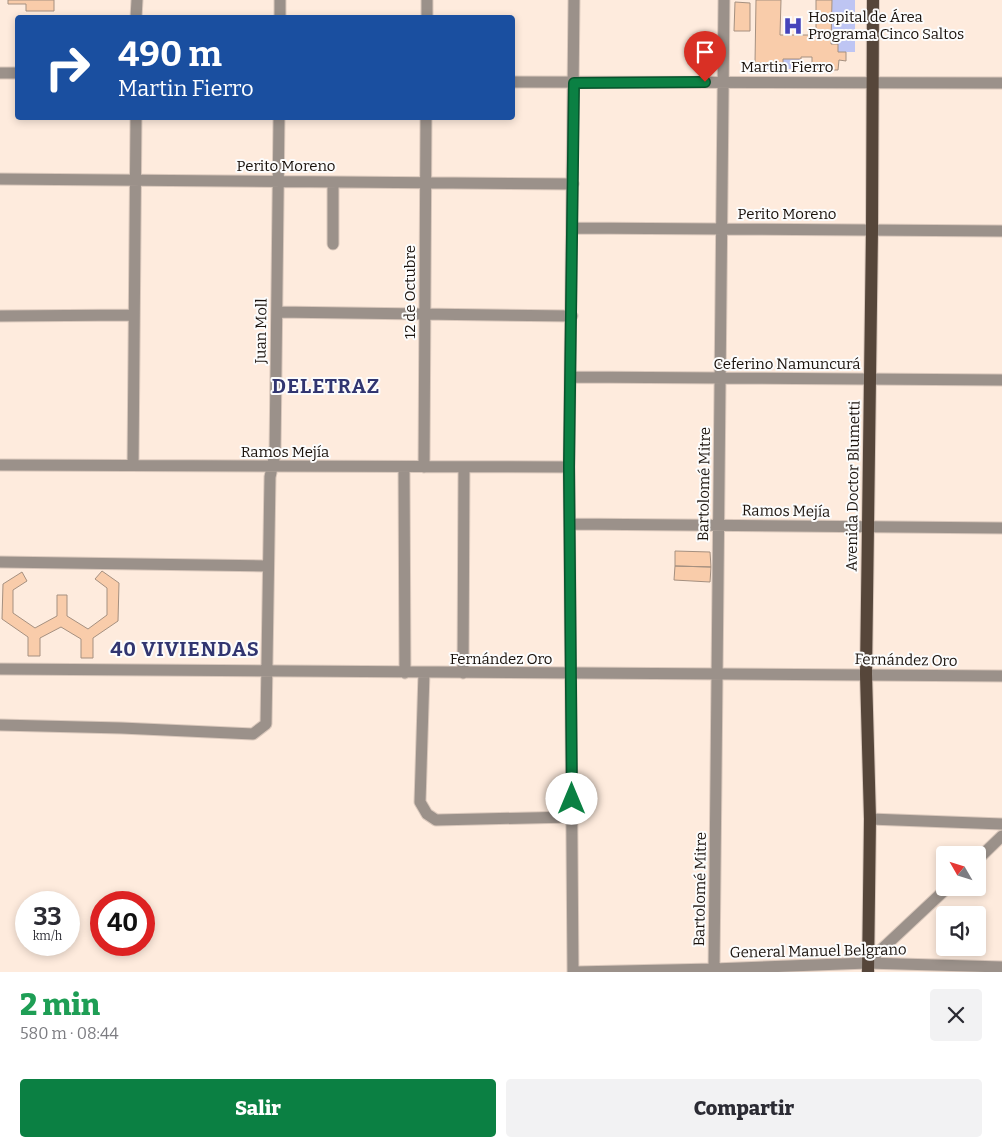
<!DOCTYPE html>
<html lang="es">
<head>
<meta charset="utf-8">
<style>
  body { margin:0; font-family:Bitter,serif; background:#f2f2f3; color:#2b2b33; height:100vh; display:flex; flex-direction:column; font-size:19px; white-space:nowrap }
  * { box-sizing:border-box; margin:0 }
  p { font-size:16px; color:#7c7c81 }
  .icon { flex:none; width:28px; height:28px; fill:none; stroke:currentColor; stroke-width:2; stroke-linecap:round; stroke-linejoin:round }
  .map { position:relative; height:972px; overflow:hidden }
  .details { display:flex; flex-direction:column; background:#fff; flex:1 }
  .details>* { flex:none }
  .top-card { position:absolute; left:15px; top:15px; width:500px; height:105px; border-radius:5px; box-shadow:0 2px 8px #0003; background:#1a4fa0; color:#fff; overflow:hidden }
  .needle { width:32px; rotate:309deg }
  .controls { position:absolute; left:936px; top:846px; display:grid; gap:10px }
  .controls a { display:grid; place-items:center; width:50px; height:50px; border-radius:5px; background:#fff; box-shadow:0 2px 8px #0003; font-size:25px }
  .speed { position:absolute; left:15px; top:891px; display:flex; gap:10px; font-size:25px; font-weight:700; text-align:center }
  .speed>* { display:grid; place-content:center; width:65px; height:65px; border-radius:50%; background:#fff; box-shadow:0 2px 8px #0003; line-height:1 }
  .speed small { font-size:12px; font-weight:400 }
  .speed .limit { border:8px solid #d22; background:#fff; color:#111 }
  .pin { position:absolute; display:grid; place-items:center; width:42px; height:42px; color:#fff; margin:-51px -21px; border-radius:50% 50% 50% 0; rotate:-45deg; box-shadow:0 0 5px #0007 }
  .pin .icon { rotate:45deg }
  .me { position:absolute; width:55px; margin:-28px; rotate:0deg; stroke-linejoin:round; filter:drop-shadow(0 0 4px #0008) }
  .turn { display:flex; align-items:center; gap:18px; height:105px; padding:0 20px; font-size:22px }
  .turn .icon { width:65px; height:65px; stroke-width:2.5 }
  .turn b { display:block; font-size:35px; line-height:42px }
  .round { display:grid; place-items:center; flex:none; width:52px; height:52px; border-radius:5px; background:#f2f2f3 }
  .summary { display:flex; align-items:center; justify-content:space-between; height:85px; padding:0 20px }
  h1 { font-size:30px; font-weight:800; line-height:38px; color:#1e9e55 }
  .action { display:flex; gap:10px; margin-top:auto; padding:10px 20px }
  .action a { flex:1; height:58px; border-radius:5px; background:#0b8043; color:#fff; font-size:20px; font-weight:800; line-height:58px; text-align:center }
  .action a+a { background:#f2f2f3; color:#2b2b33 }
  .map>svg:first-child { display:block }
  .green { fill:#bec5f3 }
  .building { fill:#f9ccaa; stroke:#a59080 }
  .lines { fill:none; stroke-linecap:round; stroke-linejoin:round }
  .minor-casing { stroke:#dac8bc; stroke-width:13 }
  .major-casing { stroke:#dac8bc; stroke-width:14 }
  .minor { stroke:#9b918a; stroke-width:11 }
  .major { stroke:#56463a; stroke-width:12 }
  .route-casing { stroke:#07532c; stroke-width:12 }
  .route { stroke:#0b8043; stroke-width:9 }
  .labels { text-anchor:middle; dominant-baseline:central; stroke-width:4; stroke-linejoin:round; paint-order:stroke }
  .poi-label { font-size:15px; fill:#1a120c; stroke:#fcfcfc; text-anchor:start }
  .street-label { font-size:15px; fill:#1a120c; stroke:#fcfcfc }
  .district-label { font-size:20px; font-weight:bold; letter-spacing:1px; fill:#313570; stroke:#fcfcfc }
</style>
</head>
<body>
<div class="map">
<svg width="1002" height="972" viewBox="0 0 1002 972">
  <rect width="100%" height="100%" fill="#feebdd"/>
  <path class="green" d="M832,0H855V52H838V44H831Z
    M783,59H801V69H756L755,63H783Z"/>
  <path class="building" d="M8,0H54V11H26V4H8Z
    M756,0H781L780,35H816V0H832L831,44H838V52H846V61L839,60L838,70H812V57H801V59H783V63H755Z
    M735,2L750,3V31H734Z
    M675,551L710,552L711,567L675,566Z
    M675,566L711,567L710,582L674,580Z
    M102,571L119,583L118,621L93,638V658H81V639L61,627L40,638V656H28V637L2,619L3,584L22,572L27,581L13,590V613L35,628L57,616V595H67V616L88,629L107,615V588L95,579Z"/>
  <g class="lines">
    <defs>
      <path id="minor" d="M136,18L137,0
        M280,18V0
        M427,18V0
        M0,73H18
        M512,82L1002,83
        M0,179L573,184
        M572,228L1002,231
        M333,244V182
        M277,312L572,316
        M0,316L134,315
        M571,377L1002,380
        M0,465L569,467
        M133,465L136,118
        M404,467L405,673
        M424,467L426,118
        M570,524L1002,528
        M0,562L267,566
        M0,669L1002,676
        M424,673L420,802L427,814L436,820L572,817
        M463,673L464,467
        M0,725L121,728L253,734L266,724L270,477L275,454L279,118
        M870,819L1002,824
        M978,859L1002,836
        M867,963L947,888
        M714,969L724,0
        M573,972L569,467L574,0
        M575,972L714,969L867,963L1002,967"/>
      <path id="major" d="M868,972L870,819L866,674L872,230L873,0"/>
    </defs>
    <use href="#minor" class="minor-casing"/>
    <use href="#major" class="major-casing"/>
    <use href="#minor" class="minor"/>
    <use href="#major" class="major"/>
  </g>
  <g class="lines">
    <defs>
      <path id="route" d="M572,799L569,467L574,83L705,82"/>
    </defs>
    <use href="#route" class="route-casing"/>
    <use href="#route" class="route"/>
  </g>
  <defs>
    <symbol id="hospital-bare" viewBox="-9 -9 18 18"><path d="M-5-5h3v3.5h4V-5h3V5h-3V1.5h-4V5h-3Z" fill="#4644ba" stroke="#fcfcfc" stroke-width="2.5" paint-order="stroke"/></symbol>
  </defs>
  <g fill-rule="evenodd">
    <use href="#hospital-bare" x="779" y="12" width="28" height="28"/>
  </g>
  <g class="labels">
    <g class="poi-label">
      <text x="808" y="17">Hospital de Área<tspan x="808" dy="17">Programa Cinco Saltos</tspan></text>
    </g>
    <g class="street-label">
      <text x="787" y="67">Martin Fierro</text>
      <text x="286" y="166">Perito Moreno</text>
      <text x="787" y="214">Perito Moreno</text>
      <text transform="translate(410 292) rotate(-90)">12 de Octubre</text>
      <text transform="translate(261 331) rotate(-89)">Juan Moll</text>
      <text x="787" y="364">Ceferino Namuncurá</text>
      <text x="285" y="452">Ramos Mejía</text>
      <text transform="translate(704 484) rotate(-89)">Bartolomé Mitre</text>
      <text transform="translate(853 486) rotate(-89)">Avenida Doctor Blumetti</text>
      <text transform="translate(786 511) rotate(1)">Ramos Mejía</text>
      <text x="501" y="659">Fernández Oro</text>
      <text transform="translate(906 660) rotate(1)">Fernández Oro</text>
      <text transform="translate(700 889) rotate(-89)">Bartolomé Mitre</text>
      <text transform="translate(818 951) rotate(-1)">General Manuel Belgrano</text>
    </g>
    <g class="district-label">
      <text x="326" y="386">DELETRAZ</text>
      <text x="185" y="649">40 VIVIENDAS</text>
    </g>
  </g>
</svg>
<div class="controls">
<a><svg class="needle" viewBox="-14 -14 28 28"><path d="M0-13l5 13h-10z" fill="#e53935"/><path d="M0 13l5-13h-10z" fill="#7c7c81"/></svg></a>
<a><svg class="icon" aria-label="sound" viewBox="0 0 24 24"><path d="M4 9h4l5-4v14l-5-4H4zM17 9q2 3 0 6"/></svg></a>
</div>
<div class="speed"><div>33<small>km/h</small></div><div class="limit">40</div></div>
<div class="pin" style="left:705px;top:82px;background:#d93025"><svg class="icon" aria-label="arrive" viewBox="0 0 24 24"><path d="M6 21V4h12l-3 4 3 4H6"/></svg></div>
<svg class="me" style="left:572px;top:799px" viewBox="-20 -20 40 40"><circle r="19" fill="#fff"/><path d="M0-13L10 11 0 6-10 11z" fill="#0b8043"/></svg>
<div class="top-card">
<div class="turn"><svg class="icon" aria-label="right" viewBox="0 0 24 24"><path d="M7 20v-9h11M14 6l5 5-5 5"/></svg><div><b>490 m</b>Martin Fierro</div></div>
</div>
</div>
<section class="details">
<div class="summary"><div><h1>2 min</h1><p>580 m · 08:44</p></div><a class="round"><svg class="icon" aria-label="close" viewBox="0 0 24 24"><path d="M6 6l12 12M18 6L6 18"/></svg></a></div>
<div class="action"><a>Salir</a><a>Compartir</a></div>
</section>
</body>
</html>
